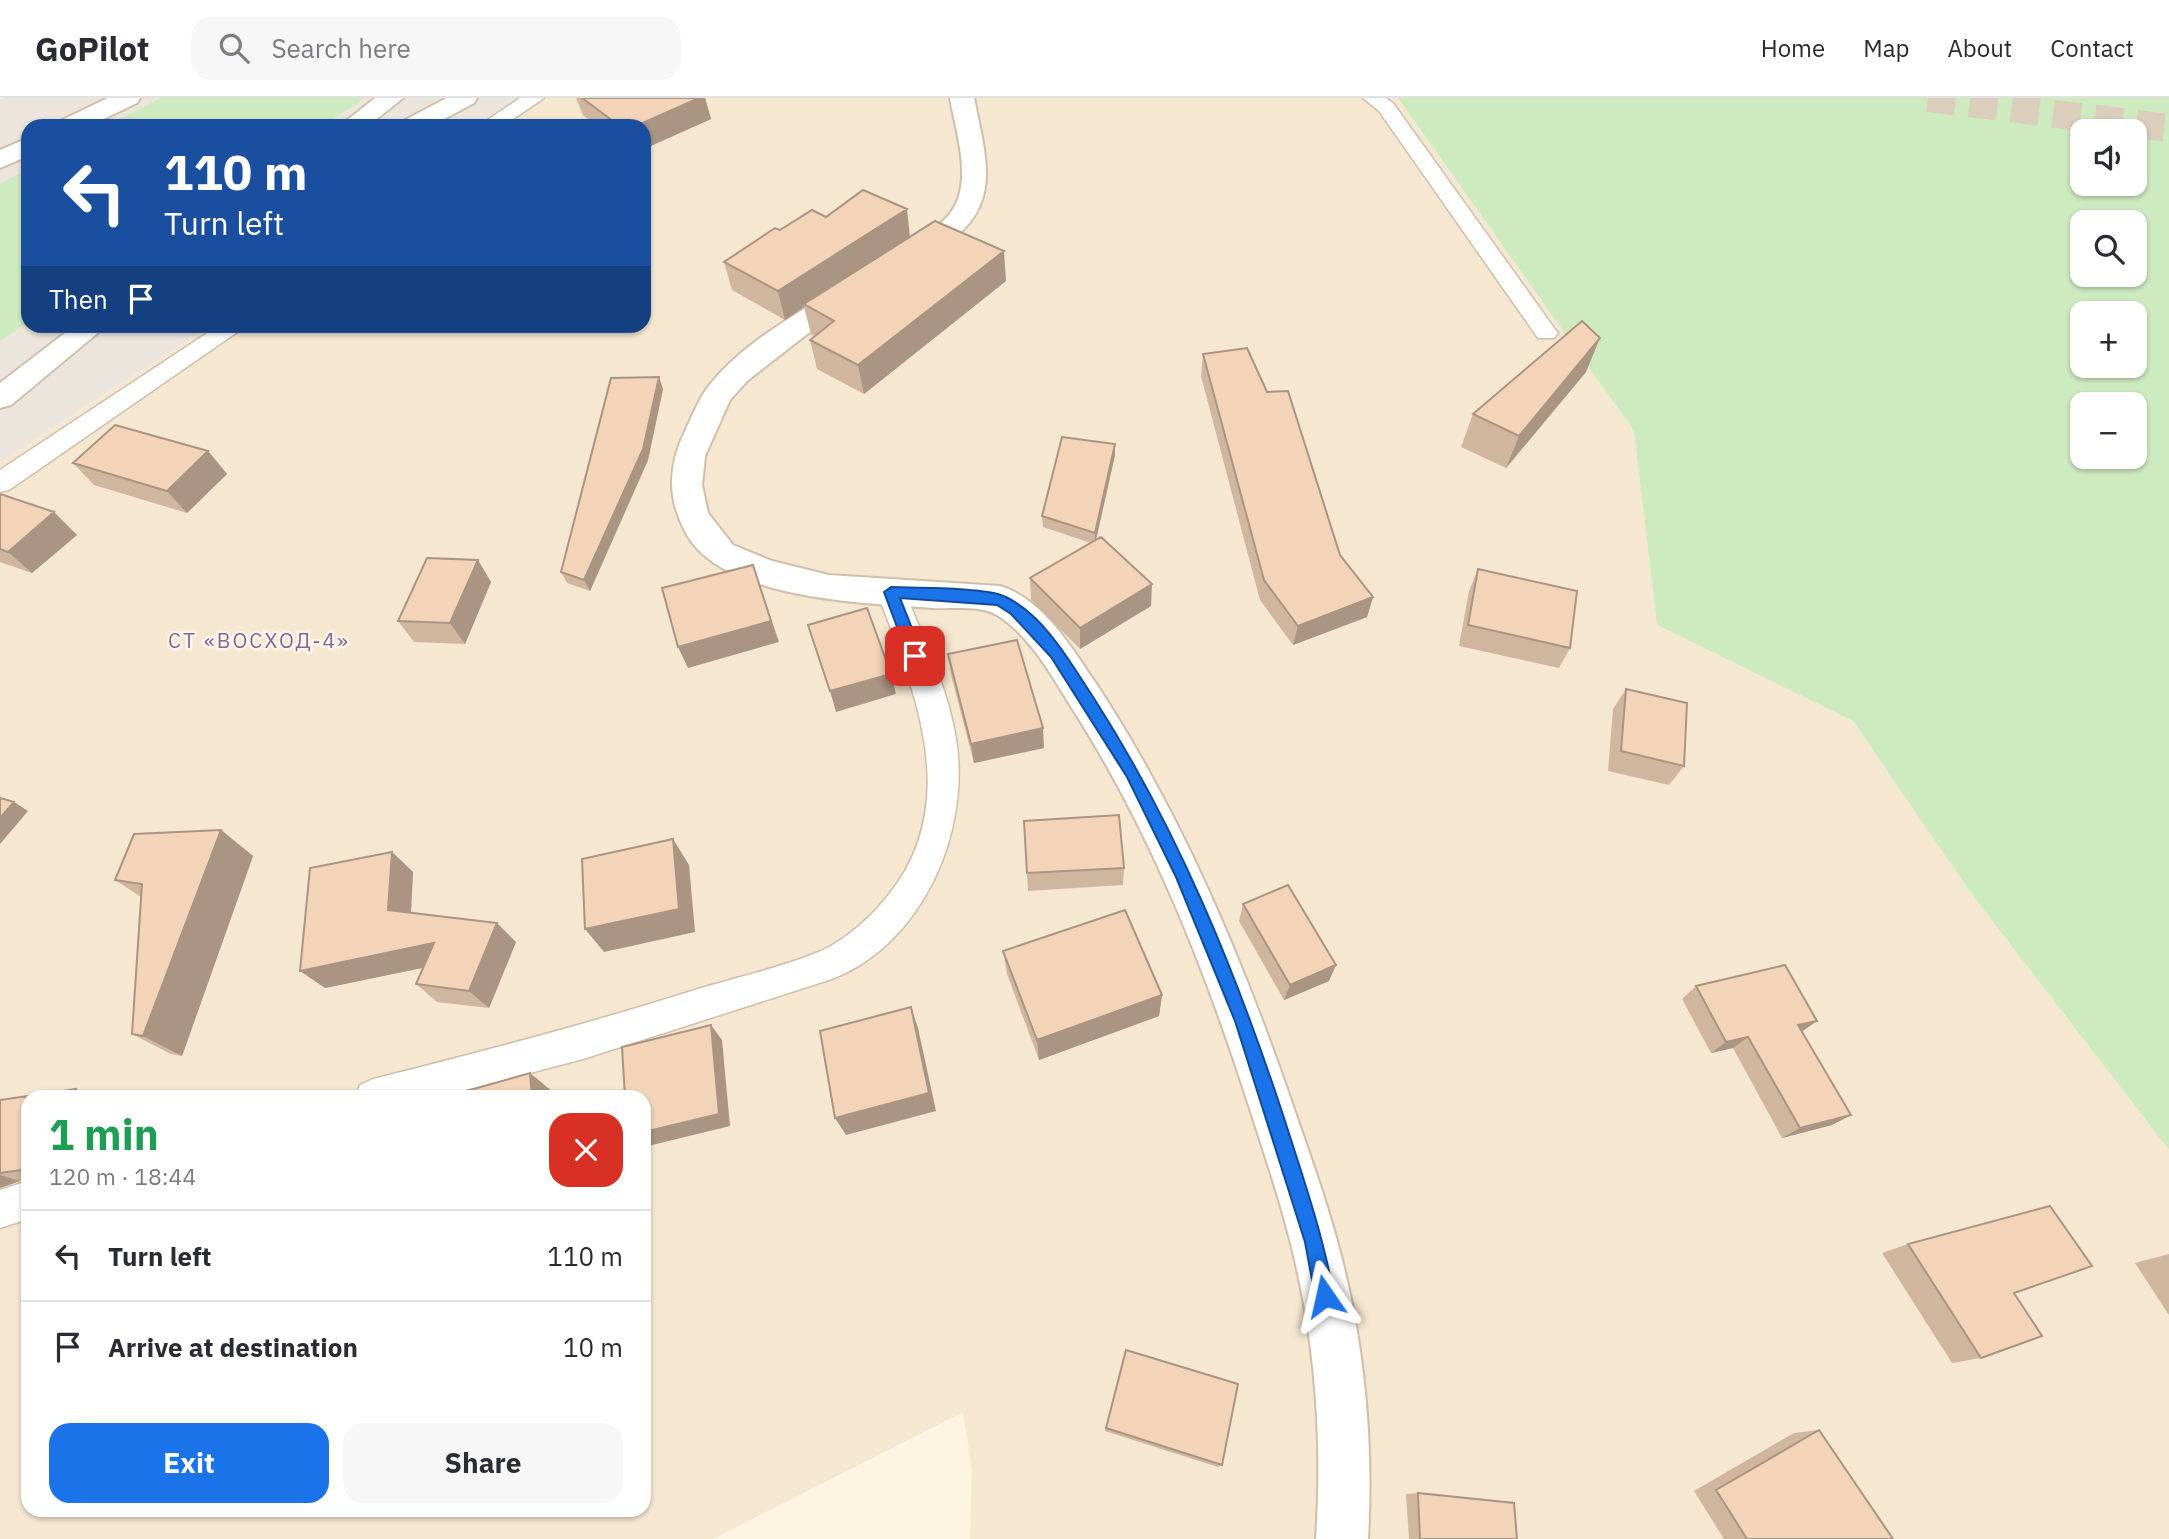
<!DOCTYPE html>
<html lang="en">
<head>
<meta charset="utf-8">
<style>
  body { margin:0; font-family:"IBM Plex Sans",sans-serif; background:#f7f7f7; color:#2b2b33; height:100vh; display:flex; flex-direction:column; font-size:26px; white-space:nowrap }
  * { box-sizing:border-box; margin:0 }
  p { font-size:23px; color:#7c7c81 }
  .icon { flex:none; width:38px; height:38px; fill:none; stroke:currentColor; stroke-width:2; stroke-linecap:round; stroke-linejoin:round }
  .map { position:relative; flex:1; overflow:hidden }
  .panel { position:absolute; left:21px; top:992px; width:630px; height:427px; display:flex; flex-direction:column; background:#fff; border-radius:21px; box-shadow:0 2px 5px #0004 }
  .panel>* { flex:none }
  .hud { position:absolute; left:21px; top:21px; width:630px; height:214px; border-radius:21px; box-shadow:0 2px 5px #0004; background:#1a4fa0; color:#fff; overflow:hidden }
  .buttons { position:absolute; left:2070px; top:21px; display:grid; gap:14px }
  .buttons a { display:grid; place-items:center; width:77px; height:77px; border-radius:14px; background:#fff; box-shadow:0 2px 5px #0004; font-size:35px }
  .pin { position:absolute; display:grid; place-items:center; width:60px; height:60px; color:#fff; margin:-30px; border-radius:14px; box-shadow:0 4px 10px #0006 }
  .me { position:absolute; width:77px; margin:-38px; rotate:349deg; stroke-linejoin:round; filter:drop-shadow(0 0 5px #0008) }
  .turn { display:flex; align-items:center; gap:24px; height:147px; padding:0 28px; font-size:32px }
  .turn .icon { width:91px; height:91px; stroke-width:2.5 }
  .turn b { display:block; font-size:49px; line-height:60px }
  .then { display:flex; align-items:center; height:66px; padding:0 28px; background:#0003; gap:14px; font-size:26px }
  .round { display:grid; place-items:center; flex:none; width:74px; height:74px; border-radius:21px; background:#f7f7f7 }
  .overview { display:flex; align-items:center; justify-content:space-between; height:119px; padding:0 28px }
  h1 { font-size:42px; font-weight:700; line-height:52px; color:#1e9e55 }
  .primary-button { display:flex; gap:14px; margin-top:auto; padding:14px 28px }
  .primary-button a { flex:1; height:80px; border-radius:21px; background:#1a73e8; color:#fff; font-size:28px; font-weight:700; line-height:80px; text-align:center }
  .primary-button a+a { background:#f7f7f7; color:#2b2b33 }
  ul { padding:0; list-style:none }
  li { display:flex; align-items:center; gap:21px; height:91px; padding:0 28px; border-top:2px solid #e1e1e2 }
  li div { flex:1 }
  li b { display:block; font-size:26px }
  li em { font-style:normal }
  header { display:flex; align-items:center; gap:42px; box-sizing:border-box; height:98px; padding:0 35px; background:#fff; border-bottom:2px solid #e1e1e2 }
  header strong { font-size:33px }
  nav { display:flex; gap:38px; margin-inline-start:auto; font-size:24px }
  .search { width:490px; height:63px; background:#f7f7f7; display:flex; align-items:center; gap:18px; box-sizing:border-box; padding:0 24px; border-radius:21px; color:#7c7c81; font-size:26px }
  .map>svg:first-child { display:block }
  .residential { fill:#f5e7d0; fill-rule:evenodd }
  .industrial { fill:#ece5dd }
  .green { fill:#ceebc0; fill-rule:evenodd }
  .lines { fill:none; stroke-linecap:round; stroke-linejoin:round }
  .primary-tunnel { stroke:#dbcebc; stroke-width:28; stroke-dasharray:28 14; stroke-linecap:butt }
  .service-casing { stroke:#d0bfab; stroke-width:3 }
  .minor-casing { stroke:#d0bfab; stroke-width:4 }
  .secondary-casing { stroke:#d4bfa8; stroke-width:4 }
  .service { fill:#fff; fill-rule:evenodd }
  .minor { fill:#fff; fill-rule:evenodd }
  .secondary { fill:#fff; fill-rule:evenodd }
  .wall { fill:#d1b69f }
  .shaded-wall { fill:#aa9482 }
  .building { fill:#f3d4b9; stroke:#aa9482; stroke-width:2 }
  .route { fill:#1a73e8; stroke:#114b97; stroke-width:2 }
  .labels { text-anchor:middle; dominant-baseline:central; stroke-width:5; stroke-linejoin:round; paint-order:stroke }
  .neighbourhood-label { font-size:21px; letter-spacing:2px; fill:#8b6399; stroke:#fff8e9 }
</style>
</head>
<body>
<header>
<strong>GoPilot</strong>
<div class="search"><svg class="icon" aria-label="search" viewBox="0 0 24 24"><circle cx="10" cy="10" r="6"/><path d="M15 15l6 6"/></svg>Search here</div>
<nav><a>Home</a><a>Map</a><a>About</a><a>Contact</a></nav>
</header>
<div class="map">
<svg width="2169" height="1441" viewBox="0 0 2169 1441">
  <rect width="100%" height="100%" fill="#fdf4e2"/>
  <path class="residential" d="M524,0H1398L1634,333L1657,527L1853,623L1970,794L2169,1052V1441H970L972,1371L963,1314L713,1441H0V364L210,228H644V28H475ZM28,999H644V1412H28Z"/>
  <path class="industrial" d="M4,0H524L475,28H28V228H210L0,364V1Z"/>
  <path class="green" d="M161,0H365L323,28H106Z
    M1398,0H2169V1052L1970,794L1853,623L1657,527L1634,333ZM2082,33H2135V86H2082ZM2082,124H2135V177H2082ZM2082,215H2135V268H2082ZM2082,306H2135V359H2082Z
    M28,71V224L0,243V86Z"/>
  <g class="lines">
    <path class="primary-tunnel" d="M1928,0L2169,30"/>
    <defs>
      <path id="service" d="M520,0H544L503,28H479Z
        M1363,0H1386L1393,5L1554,230L1558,235L1554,240H1538L1379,13Z
        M218,228H246L9,392L0,394V372Z
        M891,483L901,487L905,494C924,542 948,590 956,641C971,733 923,846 832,881L583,961L438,999H355L360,987L373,981C481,954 588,926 695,892C736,879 781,870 821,853C845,842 870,820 886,800C965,706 914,592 877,494L881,487Z
        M28,1083V1121L0,1130V1092Z"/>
      <path id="minor" d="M950,0H974C987,65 1004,112 937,152C923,160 913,168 897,164L893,158L897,152C914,142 935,133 948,118C975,88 956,35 950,0Z
        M850,186L860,189L864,195L860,201L806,237L747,283L730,302L705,358L702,387L708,415L733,447L772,463L829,477L1000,488C1043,501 1071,549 1095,584C1182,716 1243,862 1294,1011C1313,1066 1333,1121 1346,1178C1366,1264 1373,1353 1368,1441H1316C1322,1352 1317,1263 1298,1176C1286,1119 1267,1064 1249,1008C1204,868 1150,731 1070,607C1051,576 1029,537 997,517C981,507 950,511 932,510C865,505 722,502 686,435C667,400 668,369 685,333C692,319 698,302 708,289C741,246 795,217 840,189Z"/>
      <path id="secondary" d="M108,0H140L137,5L89,28H57L60,23Z
        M375,0H403L368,28H340Z
        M447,0H477L474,5L431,28H400L403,23Z
        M28,40V58L0,70V52Z
        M74,228H106L11,307L0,310V285Z"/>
    </defs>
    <use href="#service" class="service-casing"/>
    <use href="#minor" class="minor-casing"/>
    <use href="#secondary" class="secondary-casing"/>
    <use href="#service" class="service"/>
    <use href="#minor" class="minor"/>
    <use href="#secondary" class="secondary"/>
  </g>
  <path class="wall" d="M576,0H705L711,21L644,51V28H597L583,17Z
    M826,119L910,138L1006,183L864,296L817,271L810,242L814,238L811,236L804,209L785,222L732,192L724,164L780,132Z
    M1203,256L1340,457L1373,499L1367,519L1293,547L1260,502L1201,278Z
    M1586,274L1506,370L1461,349L1473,316Z
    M663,291L648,362L590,493L567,485L561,474Z
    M208,353L227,376L187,415L94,387L73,365Z
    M1115,357L1096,442L1151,508L1080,551L1031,502L1030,480L1091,445L1043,429L1042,418Z
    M0,396L77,437L32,475L0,464Z
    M1478,471L1570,550L1559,570L1459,548L1469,493Z
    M491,484L465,546L414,544L398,523Z
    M948,556L1044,650L974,665L951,577Z
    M1626,591L1684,668L1669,687L1608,673L1613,611Z
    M221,732L253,758L182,958L171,956L132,936L141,799L115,782Z
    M392,754L413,774L411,815L516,844L489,910L437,904L416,886L423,870L325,890Z
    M1124,770L1123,787L1028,793L1027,775Z
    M1243,806L1329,883L1284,902L1239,823Z
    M1003,853L1162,897L1159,918L1039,962L1007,876Z
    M1696,888L1802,934L1851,1017L1832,1027L1782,1040L1733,950L1711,955L1682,901Z
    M76,991L94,999H28V1086L20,1083L0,1090V1002Z
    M1908,1146L2014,1195L1981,1260L1952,1265L1882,1155Z
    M2169,1156V1217L2135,1165Z
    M1126,1252L1222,1367L1218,1369L1105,1333Z
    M1819,1332L1893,1441H1724L1694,1393L1794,1335Z
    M1418,1395L1517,1441H1409L1406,1396Z"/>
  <path class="shaded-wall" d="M699,0H705L711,21L644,51V28H636Z
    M907,111L910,140L804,206V209L785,222L778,193Z
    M1004,153L1006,183L864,296L858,267Z
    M1600,240L1586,274L1506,370L1519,338Z
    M659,279L663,291L648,362L590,493L584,482Z
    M1115,346V357L1095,446V435Z
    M208,353L227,376L187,415L167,393Z
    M54,414L77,437L32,475L8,454Z
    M478,462L491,484L465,546L450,525Z
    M753,467L779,544L688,570L678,549Z
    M1152,486L1151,508L1080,551V530Z
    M1373,499L1367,519L1293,547L1298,528Z
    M891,576L896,596L836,614L830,593Z
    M1043,630L1044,650L974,665L971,646Z
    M14,704L28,713L0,746V720Z
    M221,732L253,758L182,958L143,938Z
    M673,741L689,767L695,834L604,854L585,831Z
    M392,754L413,774L410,831L388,812Z
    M497,825L516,844L489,910L469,893Z
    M434,845L455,863L325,890L300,873Z
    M1336,867L1329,883L1284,902L1290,887Z
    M1162,897L1159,918L1039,962L1037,942Z
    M911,909L918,930L936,1013L846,1037L835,1020Z
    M1817,923L1800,935L1798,927Z
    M711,927L722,942L730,1028L644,1049V1034Z
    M1748,939L1733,950L1711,955L1726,944Z
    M530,975L553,994L554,999H532Z
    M76,991L94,999H74Z
    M1851,1017L1832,1027L1782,1040L1800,1030Z
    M0,1077L20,1083L0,1090Z"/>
  <path class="building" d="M582,0H699L636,28H620Z
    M863,92L907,111L778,193L724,164L775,130L780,132L812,112L826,119Z
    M935,123L1004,153L858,267L810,242L834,223L804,206Z
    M1582,223L1600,240L1519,338L1473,316Z
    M1247,250L1267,294L1288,293L1340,457L1373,499L1298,528L1264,482L1203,256Z
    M659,279L643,351L584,482L561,474L611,280Z
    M115,327L208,353L167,393L73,365Z
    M1062,339L1115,346L1095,435L1042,418Z
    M0,396L54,414L8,454L0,451Z
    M1101,439L1152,486L1080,530L1030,480Z
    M427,460L478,462L450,525L398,523Z
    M753,467L771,523L678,549L662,490Z
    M1478,471L1577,493L1570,550L1468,527Z
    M867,510L891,576L830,593L808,527Z
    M1017,542L1043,630L971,646L948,556Z
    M1626,591L1687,605L1684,668L1621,653Z
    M0,700L14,704L0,720Z
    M1119,717L1124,770L1027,775L1024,723Z
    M221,732L143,938L132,936L142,786L115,782L134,736Z
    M673,741L679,811L585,831L582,761Z
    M392,754L388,812L497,825L469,893L416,886L434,845L300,873L310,770Z
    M1288,787L1336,867L1290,887L1243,806Z
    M1125,812L1162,897L1037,942L1003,853Z
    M1785,867L1817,923L1798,927L1851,1017L1800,1030L1748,939L1726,944L1696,888Z
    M911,909L929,995L835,1020L820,933Z
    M711,927L719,1016L644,1034V999H625L622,949Z
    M530,975L532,999H449V998Z
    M76,991L74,999H28V1071L0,1075V1002Z
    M2050,1108L2092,1168L2014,1195L2042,1238L1981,1260L1908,1146Z
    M1126,1252L1238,1286L1222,1367L1106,1330Z
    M1819,1332L1893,1441H1747L1716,1392Z
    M1418,1395L1514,1405L1517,1441H1420Z"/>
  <path class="route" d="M891,489C915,490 988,489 1006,499C1046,519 1071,566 1095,602C1178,732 1236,874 1284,1020C1303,1079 1323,1137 1334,1198L1332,1205L1325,1208L1318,1205L1315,1198L1305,1144L1235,923L1176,779L1127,679L1051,559L1011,516L997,507L900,500L923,558L915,564L908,558L884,494Z"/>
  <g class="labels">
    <g class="neighbourhood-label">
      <text x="259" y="542">СТ «ВОСХОД-4»</text>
    </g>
  </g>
</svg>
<div class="buttons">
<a><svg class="icon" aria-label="sound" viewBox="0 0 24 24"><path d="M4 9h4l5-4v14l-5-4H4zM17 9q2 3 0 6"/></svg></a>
<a><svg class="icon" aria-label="search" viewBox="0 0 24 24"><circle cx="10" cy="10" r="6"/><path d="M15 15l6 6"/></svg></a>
<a>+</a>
<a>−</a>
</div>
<div class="pin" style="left:915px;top:558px;background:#d93025"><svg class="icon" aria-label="arrive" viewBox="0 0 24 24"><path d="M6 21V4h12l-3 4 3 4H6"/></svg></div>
<svg class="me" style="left:1325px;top:1198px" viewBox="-20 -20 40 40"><path d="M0-17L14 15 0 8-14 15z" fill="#1a73e8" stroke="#fff" stroke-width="4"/></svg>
<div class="hud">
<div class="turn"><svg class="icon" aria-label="left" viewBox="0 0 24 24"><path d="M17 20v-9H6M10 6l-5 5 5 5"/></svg><div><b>110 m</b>Turn left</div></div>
<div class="then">Then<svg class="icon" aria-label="arrive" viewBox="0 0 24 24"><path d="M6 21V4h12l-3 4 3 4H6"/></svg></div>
</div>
<section class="panel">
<div class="overview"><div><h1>1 min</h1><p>120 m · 18:44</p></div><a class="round" style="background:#d93025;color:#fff"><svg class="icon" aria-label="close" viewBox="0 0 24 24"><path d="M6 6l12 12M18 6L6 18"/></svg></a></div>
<ul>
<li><svg class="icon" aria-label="left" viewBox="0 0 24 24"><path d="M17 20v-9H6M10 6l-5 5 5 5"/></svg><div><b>Turn left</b></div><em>110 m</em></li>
<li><svg class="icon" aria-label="arrive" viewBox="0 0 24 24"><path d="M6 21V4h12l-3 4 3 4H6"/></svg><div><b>Arrive at destination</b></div><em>10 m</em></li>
</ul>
<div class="primary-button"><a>Exit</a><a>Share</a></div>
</section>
</div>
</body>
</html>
